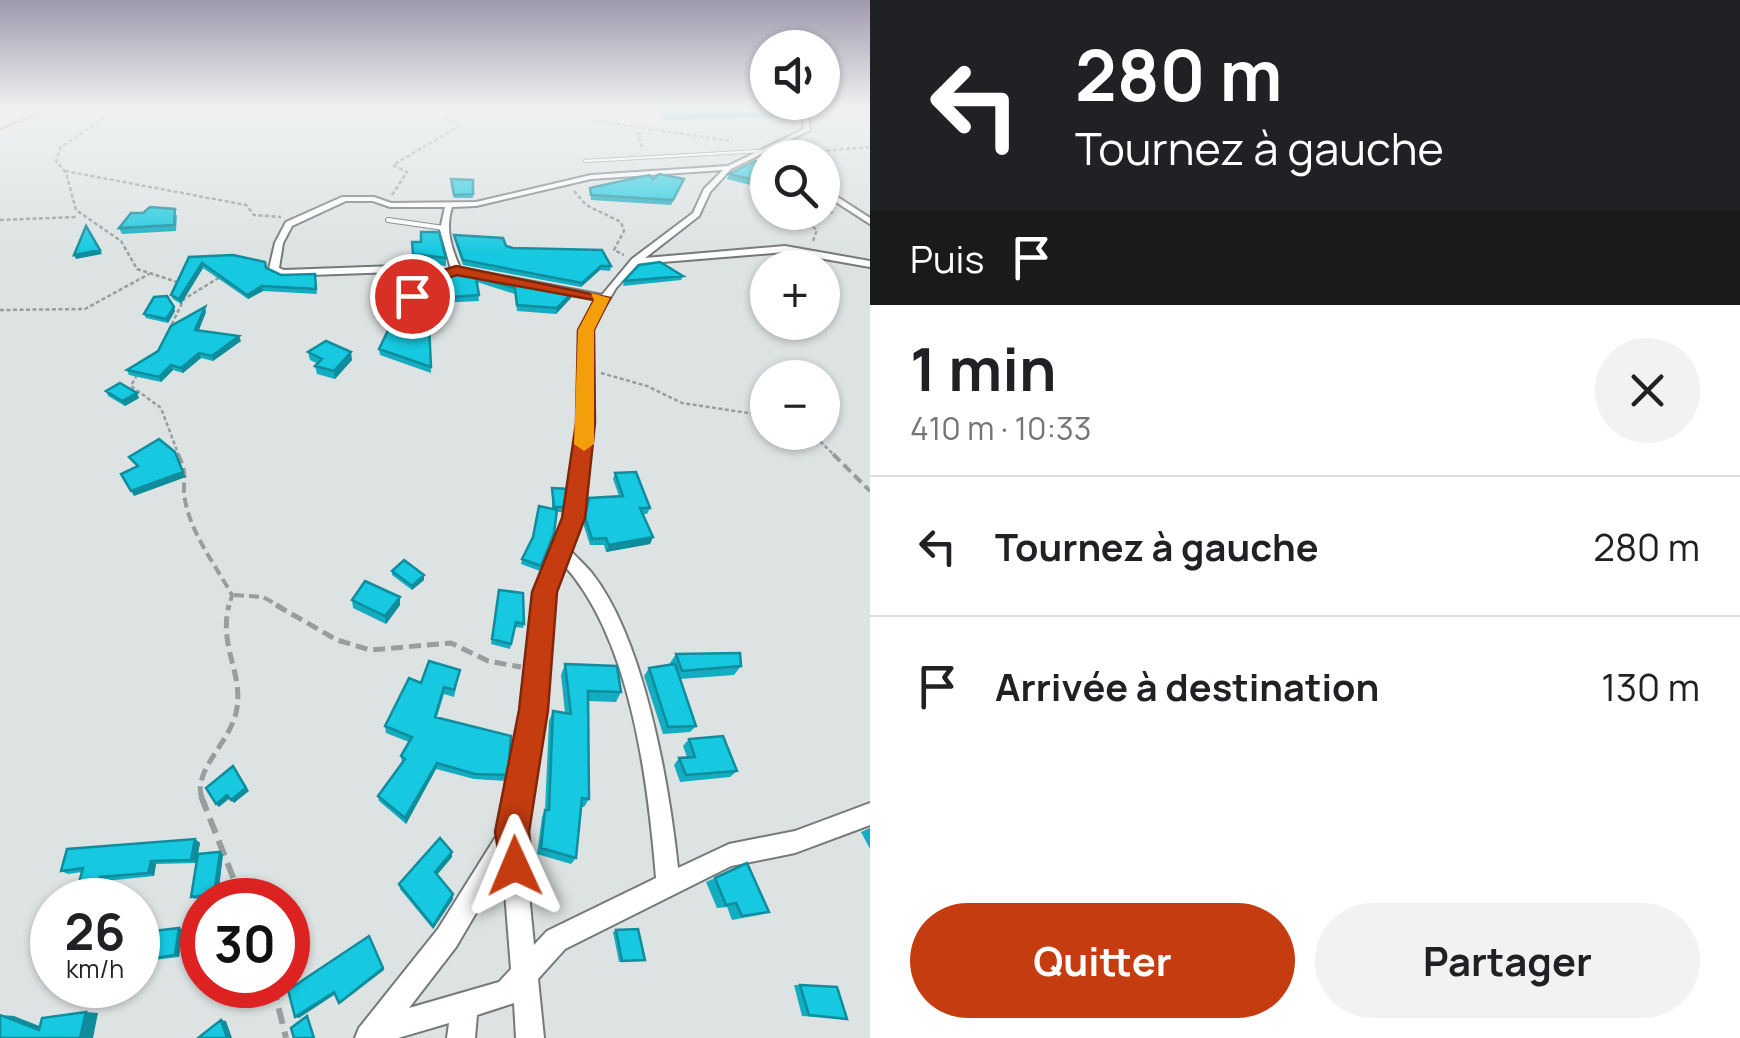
<!DOCTYPE html>
<html lang="fr">
<head>
<meta charset="utf-8">
<style>
  body { margin:0; font-family:Manrope,sans-serif; background:#f2f2f2; color:#202124; height:100vh; display:flex; flex-direction:column; font-size:38px; white-space:nowrap }
  * { box-sizing:border-box; margin:0 }
  p { font-size:32px; color:#757577 }
  .icon { flex:none; width:55px; height:55px; fill:none; stroke:currentColor; stroke-width:2; stroke-linecap:round; stroke-linejoin:round }
  .map { position:relative; flex:1; overflow:hidden }
  .details { display:flex; flex-direction:column; background:#fff; width:870px }
  .details>* { flex:none }
  .banner { background:#202124; color:#fff; overflow:hidden }
  .buttons { position:absolute; left:750px; top:30px; display:grid; gap:20px }
  .buttons a { display:grid; place-items:center; width:90px; height:90px; border-radius:50%; background:#fff; box-shadow:0 2px 8px #0004; font-size:50px }
  .speed { position:absolute; left:30px; top:878px; display:flex; gap:20px; font-size:50px; font-weight:700; text-align:center }
  .speed>* { display:grid; place-content:center; width:130px; height:130px; border-radius:50%; background:#fff; box-shadow:0 2px 8px #0004; line-height:1 }
  .speed small { font-size:25px; font-weight:400 }
  .speed .limit { border:15px solid #d22; background:#fff; color:#111 }
  .pin { position:absolute; display:grid; place-items:center; width:85px; height:85px; color:#fff; margin:-42px; border:5px solid #fff; border-radius:50%; box-shadow:0 2px 10px #0007 }
  .me { position:absolute; width:110px; margin:-55px; rotate:359deg; stroke-linejoin:round; filter:drop-shadow(0 0 8px #0008) }
  .turn { display:flex; align-items:center; gap:35px; height:210px; padding:0 40px; font-size:45px }
  .turn .icon { width:130px; height:130px; stroke-width:2.5 }
  .turn b { display:block; font-size:70px; line-height:85px }
  .then { display:flex; align-items:center; height:95px; padding:0 40px; background:#0003; gap:20px; font-size:38px }
  .round { display:grid; place-items:center; flex:none; width:105px; height:105px; border-radius:52px; background:#f2f2f2 }
  .overview { display:flex; align-items:center; justify-content:space-between; height:170px; padding:0 40px }
  h1 { font-size:60px; font-weight:700; line-height:75px }
  .primary-button { display:flex; gap:20px; margin-top:auto; padding:20px 40px }
  .primary-button a { flex:1; height:115px; border-radius:60px; background:#c53c10; color:#fff; font-size:40px; font-weight:700; line-height:115px; text-align:center }
  .primary-button a+a { background:#f2f2f2; color:#202124 }
  ul { padding:0; list-style:none }
  li { display:flex; align-items:center; gap:30px; height:140px; padding:0 40px; border-top:2px solid #e0e0e0 }
  li div { flex:1 }
  li b { display:block; font-size:38px }
  li em { font-style:normal }
  main { display:flex; flex:1; min-height:0 }
  .map>svg:first-child { display:block }
  .lines { fill:none; stroke-linecap:round; stroke-linejoin:round }
  .stream { stroke:#d37156; stroke-width:2.5 }
  .service-far1-casing { stroke:#75797a; stroke-width:4 }
  .service-casing { stroke:#75797a; stroke-width:6 }
  .minor-casing { stroke:#75797a; stroke-width:4 }
  .path-far3 { stroke:#999d9d; stroke-width:2.5; stroke-dasharray:4 2.5; stroke-linecap:butt }
  .path-far2 { stroke:#999d9d; stroke-width:4; stroke-dasharray:10 5; stroke-linecap:butt }
  .path-far1 { stroke:#999d9d; stroke-width:5; stroke-dasharray:12 6; stroke-linecap:butt }
  .path { stroke:#999d9d; stroke-width:6; stroke-dasharray:16 8; stroke-linecap:butt }
  .service-far1 { stroke:#fff; stroke-width:2.5 }
  .service { stroke:#fff; stroke-width:4 }
  .minor { fill:#fff; fill-rule:evenodd }
  .wall { fill:#13adc1 }
  .shaded-wall { fill:#0f8d9d }
  .building { fill:#16c9e0; stroke:#0f8d9d; stroke-width:2.5 }
  .route { fill:#c53c10; stroke:#80270a; stroke-width:2.5 }
  .slow { fill:#f59e0b }
</style>
</head>
<body>
<main>
<div class="map">
<svg width="870" height="1038" viewBox="0 0 870 1038">
  <rect width="100%" height="100%" fill="#dde2e2"/>
  <g class="lines">
    <path class="stream" d="M0,129L53,108"/>
    <defs>
      <path id="service-far1" d="M585,161L760,151"/>
      <path id="service" d="M388,220L444,228"/>
      <path id="minor" d="M790,108H796L808,117L810,130L788,141L812,151L813,158H807V153L784,143L731,169L710,192L699,216L645,258L785,246L870,261V267L785,252L638,264L616,288L591,330L589,466L581,518L569,549C576,557 584,564 591,572C644,638 669,783 678,868L729,844L795,831L870,803V825L795,853L731,866L565,949L538,979L544,1038H516L514,1003L477,1015L475,1038H447L449,1023L398,1038H355L359,1028L438,929L502,827L523,711L536,592L567,518L575,466L581,330L599,300L456,273L423,284L417,295L431,307L426,310L407,296L416,280L432,275L423,271L282,276L269,269L275,243L286,222L342,197H374L391,203L476,202L591,175L728,166L804,129L803,119ZM723,170L704,189L693,213L632,259L602,295L460,268C451,247 445,229 452,207L476,206L591,179ZM346,201H373L390,207H445L440,230L451,269L440,272L424,265L284,270L279,268L283,243L292,226ZM563,564C631,638 648,781 656,878L547,931L534,945L523,831L543,711L552,592ZM503,867L511,969L499,982L409,1008L456,947Z
        M822,187L870,218V224L822,193Z"/>
    </defs>
    <use href="#service-far1" class="service-far1-casing"/>
    <use href="#service" class="service-casing"/>
    <use href="#minor" class="minor-casing"/>
    <path class="path-far3" d="M113,108L117,109L61,147L56,161L66,173L76,210L121,241L137,269L180,283
      M590,120L730,141
      M642,147L638,134L643,133
      M820,151L870,147
      M65,171L246,205L254,215L281,217
      M574,191L586,205L621,222L624,231L614,250L624,255
      M392,195L407,172L393,165L461,125L444,119
      M0,220L77,217
      M813,241L817,230L799,217L833,212
      M0,310L85,309L149,274
      M166,336L184,299L220,277
      M601,373L647,386L682,403L768,416
      M137,375L131,386L161,408L179,456
      M811,432L835,456"/>
    <path class="path-far2" d="M178,454C190,479 181,479 185,500C191,534 216,566 232,595L229,607
      M833,454L870,491
      M234,595L263,597L281,607"/>
    <path class="path-far1" d="M276,605L337,640L370,650L451,643L488,661L521,667
      M202,798C192,772 229,743 236,713C245,674 218,648 229,605"/>
    <path class="path" d="M201,796L242,900
      M273,985L286,1038"/>
    <use href="#service-far1" class="service-far1"/>
    <use href="#service" class="service"/>
    <use href="#minor" class="minor"/>
  </g>
  <path class="wall" d="M654,108H783L796,113L794,117L667,120Z
    M768,164V187L762,188L727,179L729,174Z
    M451,179L473,180V198H454Z
    M653,179H684L671,205L591,200L590,188Z
    M177,215L176,231L122,234L119,228Z
    M454,235L513,248L611,266L610,271L600,270L581,287L463,265L454,239Z
    M412,242H421L446,258V266L413,262Z
    M189,257L266,268L281,275L315,274L317,294L263,291L248,299L203,268L181,304L173,299L171,295Z
    M456,271L571,298L556,314L517,311L515,294L477,282L479,301L439,303L429,331L431,373L380,355L379,349L391,325L378,322L377,316L405,294L428,308L432,304L425,297L426,282Z
    M683,276L681,280L623,286L624,281Z
    M175,311L168,323L146,318L144,314Z
    M206,312L198,331L241,341L213,361L201,358L183,373L173,370L161,382L129,375L127,370L158,351Z
    M308,352L352,360L335,379L317,374L315,366L318,364L310,360Z
    M106,391L137,393L139,398L125,406L108,396Z
    M615,473L650,508L647,514H643L653,537L650,544L606,552L604,545H590L583,523L589,498L619,496L613,479Z
    M552,488L568,489L564,512H557L553,538L540,571L521,564L522,559L552,509Z
    M392,571L424,580L412,590L392,575Z
    M499,590L524,624L523,628L515,627L510,649L491,644Z
    M400,597V605L386,624L353,608L352,600Z
    M676,654L741,666L734,675L680,679L696,726L690,732L663,734L644,676L649,668L671,665L670,663Z
    M565,664L621,692L616,702L588,701L589,799L584,807H581L576,858L571,864L537,854L542,817L545,810L549,721L553,711L565,713L561,675Z
    M460,670L454,697L444,694L437,717L508,775L506,781L474,779L436,769L406,824L379,801L378,796L402,763L401,756L409,742L386,733L385,726L421,683Z
    M689,739L737,771L730,777L680,782L674,765L679,758L687,757L683,746Z
    M870,828V849L861,832Z
    M195,839L200,843L196,863L156,864L154,876L106,881L101,900H74L82,872L68,874L61,871Z
    M452,852V857L437,875L453,894V899L433,929L400,889L399,884Z
    M223,854L218,896L195,899L191,897Z
    M715,878L769,912L759,915L732,920L727,907L717,908L706,882Z
    M183,929L179,957L146,961L141,960Z
    M616,930L645,960L619,962L613,932Z
    M794,985H800L847,1019L802,1016Z"/>
  <path class="shaded-wall" d="M100,250L102,254L76,259L74,255Z
    M202,263L203,268L181,304L179,299Z
    M601,266L600,270L581,287L582,283Z
    M262,286L263,291L248,299L247,295Z
    M572,293L571,298L556,314L557,308Z
    M439,298V303L429,331V325Z
    M174,307L175,311L168,323L166,319Z
    M205,307L206,312L197,335L195,330Z
    M239,336L241,341L213,361L212,356Z
    M351,352L352,360L335,379L334,371Z
    M199,353L201,358L183,373L181,368Z
    M171,365L173,370L161,382L159,377Z
    M137,393L139,398L125,406L122,401Z
    M183,472L186,477L134,496L131,491Z
    M653,537L650,544L606,552L609,545Z
    M424,575V580L412,590V586Z
    M400,597V605L386,624L385,616Z
    M437,763L436,769L406,824L405,818Z
    M233,766L249,791L234,803L231,800Z
    M227,795L230,798L219,807L216,804Z
    M195,839L200,843L196,863L191,860Z
    M220,852L223,854L218,896L214,894Z
    M452,852V857L435,877V872Z
    M151,861L156,864L154,876L148,873Z
    M100,877L106,881L101,900H94Z
    M453,894V899L433,929V926Z
    M179,928L183,929L179,957L175,955Z
    M371,939L384,970L341,1003H339Z
    M334,992L337,993L299,1018L295,1017Z
    M86,1012L98,1013L93,1038H80Z
    M0,1015L14,1016L52,1031L39,1030Z
    M221,1020L226,1021L232,1038H227Z"/>
  <path class="building" d="M658,108H783L796,113L668,116Z
    M755,161L768,164V182H764L729,174Z
    M659,174L684,179L673,200L591,195L590,188L649,175L653,179Z
    M451,179L473,180V194L454,195Z
    M150,207L175,209L174,225L119,228L131,213H143Z
    M86,226L100,250L74,255Z
    M421,232H439L446,258L413,254L412,242H421Z
    M454,235L503,238L506,246L513,248L602,250L611,266H601L582,283L463,260Z
    M233,255L265,262L266,268L281,275L315,274L316,289L262,286L247,295L202,263L179,299L171,295L189,257Z
    M660,262L683,276L624,281L639,265Z
    M456,271L572,293L557,308L517,305L515,288L476,277L479,295L439,298L429,325L431,367L379,349L393,320L377,316L382,298L394,286L404,287L405,294L428,308L435,302L425,291L426,282Z
    M167,296L174,307L166,319L144,314L154,297Z
    M205,307L195,330L239,336L212,356L199,353L181,368L171,365L159,377L127,370L158,351L171,326Z
    M326,341L351,352L334,371L315,366L322,359L308,352Z
    M120,383L137,393L122,401L106,391Z
    M159,439L175,452L183,472L131,491L121,474L138,466L129,457Z
    M636,472L650,508H640L653,537L609,545L606,538L592,539L585,517L589,498L623,496L615,473Z
    M552,488L568,489L565,507H554Z
    M539,506L557,510L554,533L541,566L522,559L533,537Z
    M404,560L424,575L412,586L392,571Z
    M365,581L400,597L385,616L352,600Z
    M499,590L523,593L524,624L516,622L511,644L492,639Z
    M740,653L741,666L682,671L676,654Z
    M429,661L460,670L454,690L444,687L435,717L511,736L508,775L475,774L437,763L405,818L378,796L405,759L401,756L412,737L385,726L409,678L421,683Z
    M565,664L617,666L621,692L588,691L589,799L582,798L576,858L541,848L545,810H549L553,711L571,714Z
    M675,664L696,726L668,727L649,668Z
    M723,736L737,771L686,775L679,758L695,757L689,739Z
    M233,766L246,788L231,800L227,795L216,804L206,788Z
    M440,838L452,852L435,872L453,894L433,926L399,884Z
    M195,839L191,860L151,861L148,873L100,877L94,900H74L83,868L61,871L67,849Z
    M220,852L214,894L191,897L198,854Z
    M747,863L769,912L742,916L736,903L726,905L715,878Z
    M179,928L175,955L141,960L146,932Z
    M638,929L645,960L622,961L616,930Z
    M369,936L383,968L339,1003L334,992L295,1017L288,990Z
    M800,985L837,987L847,1019L809,1015Z
    M86,1012L80,1038H0V1015L39,1030L42,1018Z
    M307,1016L314,1038H294L291,1028Z
    M221,1020L227,1038H198Z"/>
  <linearGradient id="sky" x2="0" y2="1"><stop stop-color="#9f99ae"/><stop offset="0.43" stop-color="#f0f2f2"/><stop offset="1" stop-color="#f0f2f2" stop-opacity="0"/></linearGradient>
  <rect width="870" height="253" fill="url(#sky)"/>
  <path class="route" d="M456,266L610,298L594,330L595,423L585,518L557,592L548,710L529,832L533,866L528,879L515,884L503,879L495,832L519,710L532,592L562,518L576,423L578,330L594,300L457,275L425,285L417,299L405,296L414,279Z"/>
  <path class="slow" d="M591,293L610,298L594,330V444L584,451L574,444L578,330L594,300Z"/>
</svg>
<div class="buttons">
<a><svg class="icon" aria-label="sound" viewBox="0 0 24 24"><path d="M4 9h4l5-4v14l-5-4H4zM17 9q2 3 0 6"/></svg></a>
<a><svg class="icon" aria-label="search" viewBox="0 0 24 24"><circle cx="10" cy="10" r="6"/><path d="M15 15l6 6"/></svg></a>
<a>+</a>
<a>−</a>
</div>
<div class="speed"><div>26<small>km/h</small></div><div class="limit">30</div></div>
<div class="pin" style="left:412px;top:296px;background:#d93025"><svg class="icon" aria-label="arrive" viewBox="0 0 24 24"><path d="M6 21V4h12l-3 4 3 4H6"/></svg></div>
<svg class="me" style="left:515px;top:866px" viewBox="-20 -20 40 40"><path d="M0-17L14 15 0 8-14 15z" fill="#c53c10" stroke="#fff" stroke-width="4"/></svg>
</div>
<section class="details">
<div class="banner">
<div class="turn"><svg class="icon" aria-label="left" viewBox="0 0 24 24"><path d="M17 20v-9H6M10 6l-5 5 5 5"/></svg><div><b>280 m</b>Tournez à gauche</div></div>
<div class="then">Puis<svg class="icon" aria-label="arrive" viewBox="0 0 24 24"><path d="M6 21V4h12l-3 4 3 4H6"/></svg></div>
</div>
<div class="overview"><div><h1>1 min</h1><p>410 m · 10:33</p></div><a class="round"><svg class="icon" aria-label="close" viewBox="0 0 24 24"><path d="M6 6l12 12M18 6L6 18"/></svg></a></div>
<ul>
<li><svg class="icon" aria-label="left" viewBox="0 0 24 24"><path d="M17 20v-9H6M10 6l-5 5 5 5"/></svg><div><b>Tournez à gauche</b></div><em>280 m</em></li>
<li><svg class="icon" aria-label="arrive" viewBox="0 0 24 24"><path d="M6 21V4h12l-3 4 3 4H6"/></svg><div><b>Arrivée à destination</b></div><em>130 m</em></li>
</ul>
<div class="primary-button"><a>Quitter</a><a>Partager</a></div>
</section>
</main>
</body>
</html>
